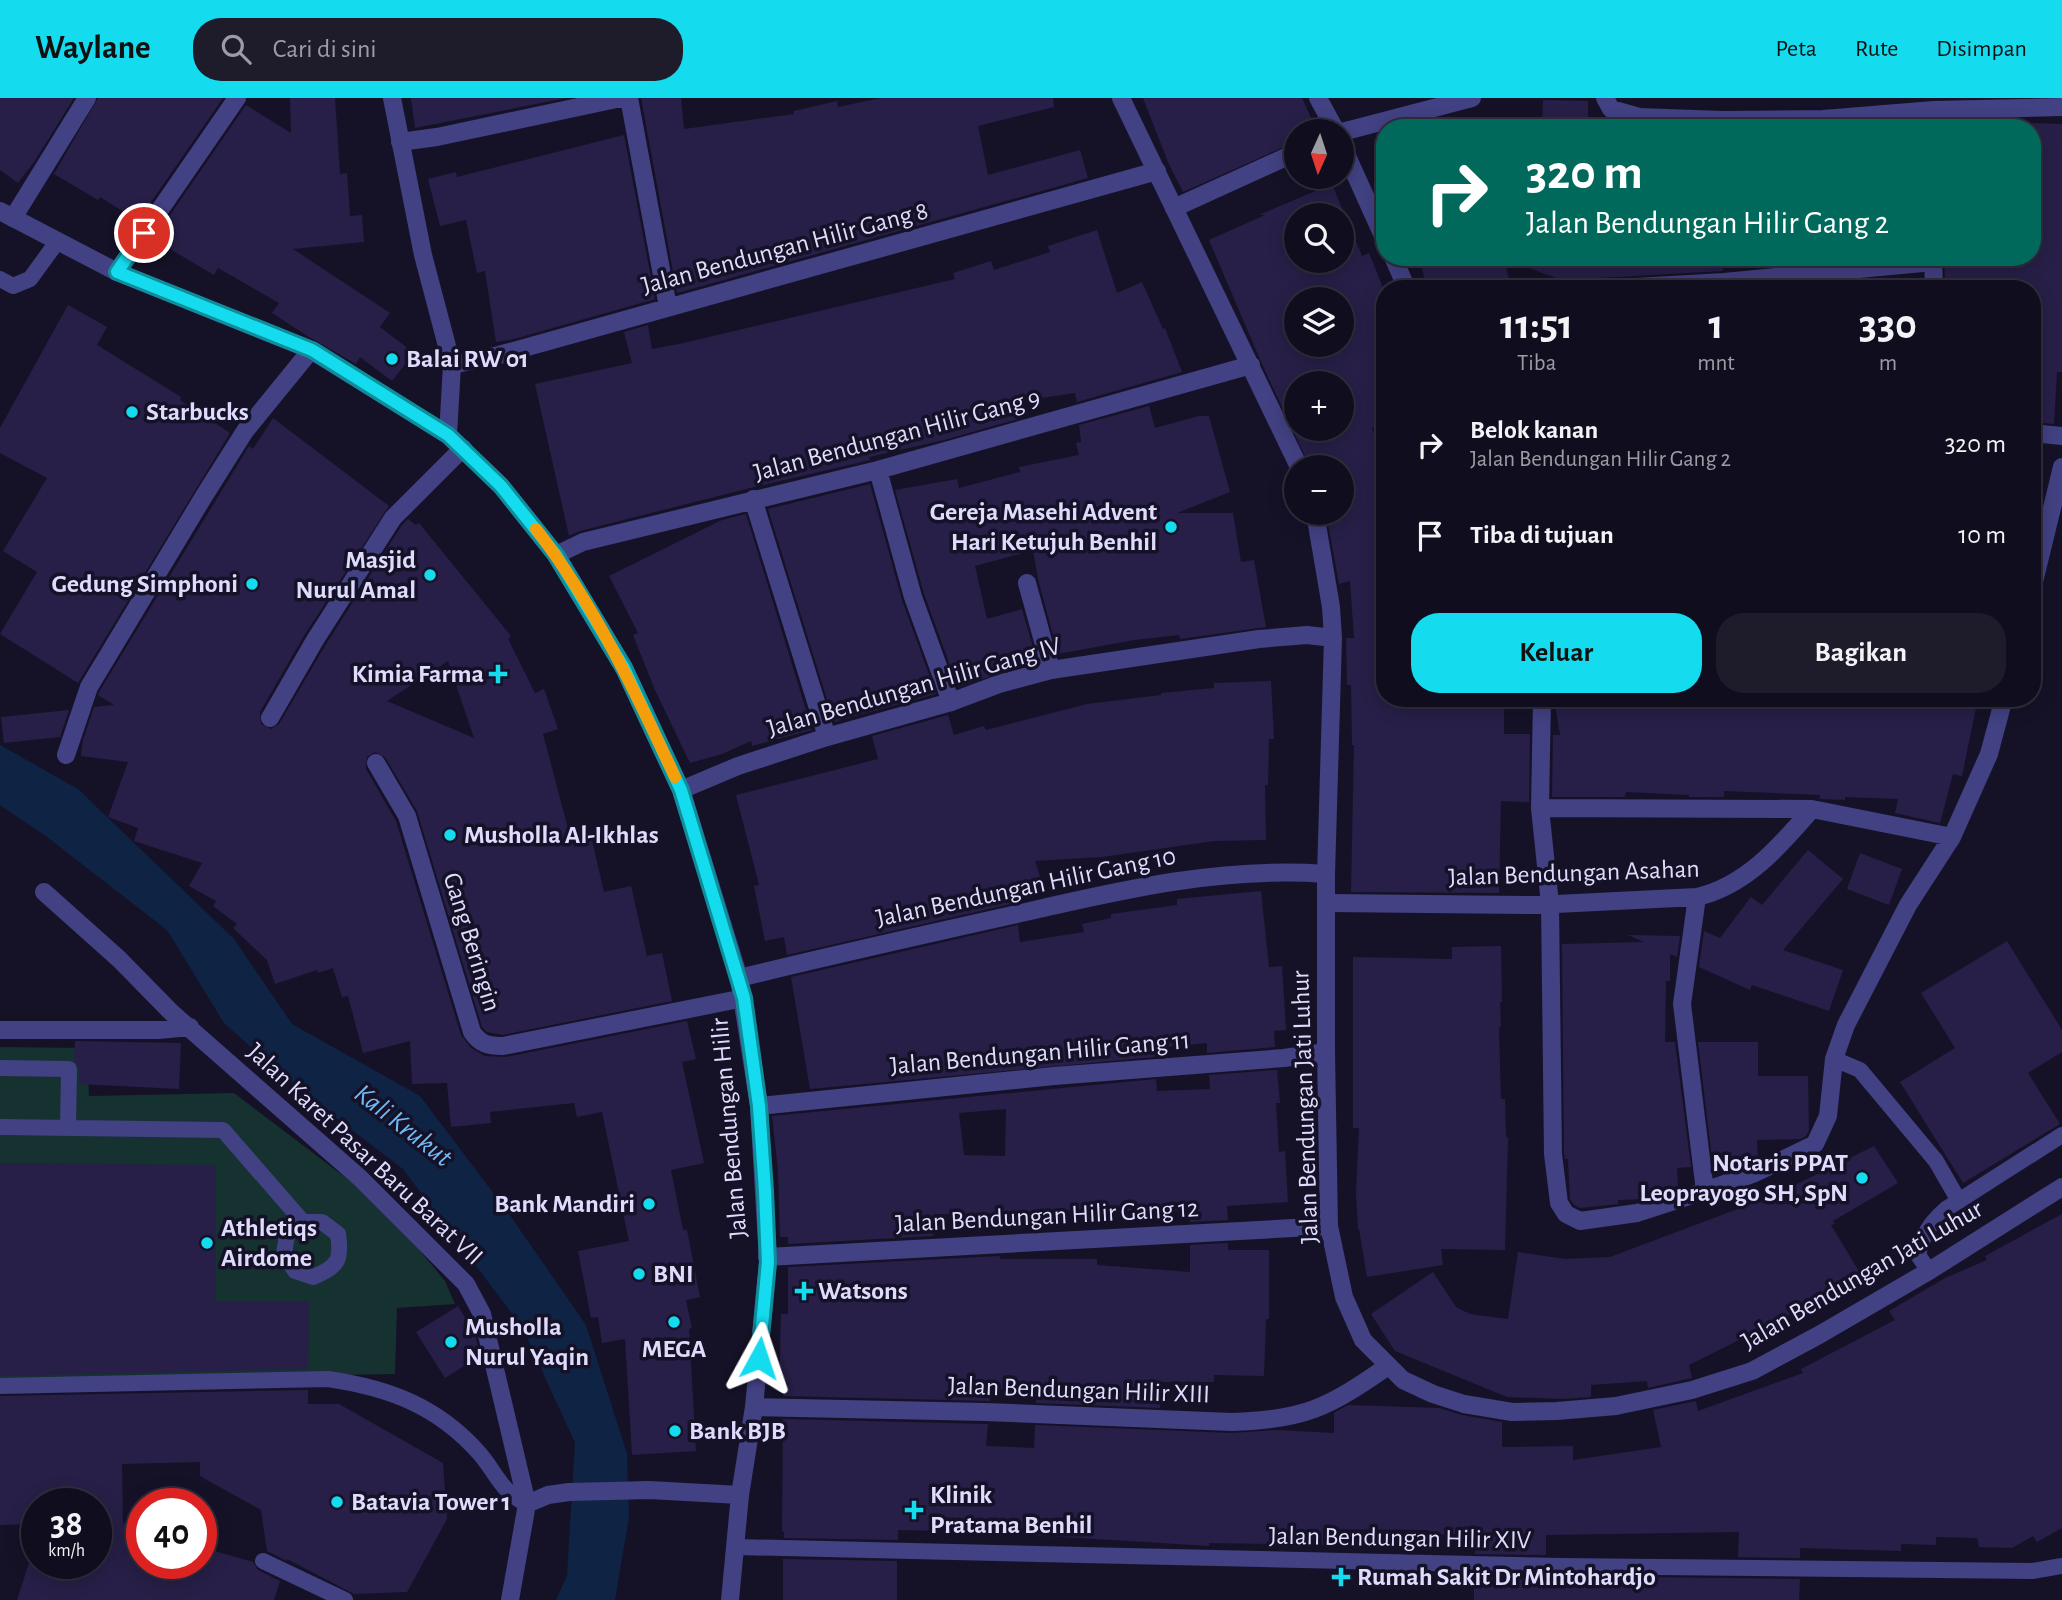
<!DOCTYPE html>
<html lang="id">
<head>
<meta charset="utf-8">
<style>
  body { margin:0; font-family:"Alegreya Sans",sans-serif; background:#1e1c2b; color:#f1f3f6; height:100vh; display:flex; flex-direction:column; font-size:26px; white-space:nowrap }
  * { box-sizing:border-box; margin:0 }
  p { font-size:23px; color:#9c9ca4 }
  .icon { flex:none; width:38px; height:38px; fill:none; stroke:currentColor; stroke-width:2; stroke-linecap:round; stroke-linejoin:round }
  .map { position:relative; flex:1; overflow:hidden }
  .drawer { position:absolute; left:1376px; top:182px; width:665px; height:427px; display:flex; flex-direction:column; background:#100e1e; border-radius:28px; box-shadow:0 4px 18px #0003,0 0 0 2px #302e3c }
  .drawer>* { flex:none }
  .hud { position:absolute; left:1376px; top:21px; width:665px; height:147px; border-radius:28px; box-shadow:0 4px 18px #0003,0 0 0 2px #302e3c; background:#00695c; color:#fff; overflow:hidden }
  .needle { width:46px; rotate:183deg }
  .tools { position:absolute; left:1284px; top:21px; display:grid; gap:14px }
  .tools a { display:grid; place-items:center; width:70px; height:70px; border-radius:50%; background:#100e1e; box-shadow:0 4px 18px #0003,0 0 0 2px #302e3c; font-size:35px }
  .speed { position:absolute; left:21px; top:1390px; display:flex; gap:14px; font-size:35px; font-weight:700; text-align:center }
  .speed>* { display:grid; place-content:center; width:91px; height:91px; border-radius:50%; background:#100e1e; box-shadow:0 4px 18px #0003,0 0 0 2px #302e3c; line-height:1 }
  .speed small { font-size:18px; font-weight:400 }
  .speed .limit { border:10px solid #d22; background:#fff; color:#111 }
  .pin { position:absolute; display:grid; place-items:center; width:60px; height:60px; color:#fff; margin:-30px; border:4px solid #fff; border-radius:50%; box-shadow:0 2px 7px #0007 }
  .me { position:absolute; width:77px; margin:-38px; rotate:5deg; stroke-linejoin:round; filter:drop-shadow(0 0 5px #0008) }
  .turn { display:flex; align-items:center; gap:24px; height:147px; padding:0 35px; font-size:32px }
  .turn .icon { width:91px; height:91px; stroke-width:2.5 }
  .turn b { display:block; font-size:49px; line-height:60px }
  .eta { display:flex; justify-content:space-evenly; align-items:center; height:119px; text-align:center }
  .eta b { font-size:42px; font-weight:700; line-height:49px }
  .primary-button { display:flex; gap:14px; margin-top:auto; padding:14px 35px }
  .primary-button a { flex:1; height:80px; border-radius:28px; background:#15dbee; color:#111; font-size:28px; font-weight:700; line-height:80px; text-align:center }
  .primary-button a+a { background:#1e1c2b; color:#f1f3f6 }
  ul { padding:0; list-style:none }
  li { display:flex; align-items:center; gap:21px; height:91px; padding:0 35px }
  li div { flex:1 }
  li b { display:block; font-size:26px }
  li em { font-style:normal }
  header { display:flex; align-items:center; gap:42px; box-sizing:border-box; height:98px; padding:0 35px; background:#15dbee; color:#111 }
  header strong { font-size:33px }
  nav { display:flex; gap:38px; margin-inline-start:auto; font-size:24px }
  .search { width:490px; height:63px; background:#1e1c2b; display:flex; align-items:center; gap:18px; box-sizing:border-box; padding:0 24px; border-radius:28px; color:#9c9ca4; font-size:26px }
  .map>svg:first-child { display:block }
  .green { fill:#153130 }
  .water { fill:#0f2344 }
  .building { fill:#271f47; fill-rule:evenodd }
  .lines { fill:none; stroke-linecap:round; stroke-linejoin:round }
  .service { stroke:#424183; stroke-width:16 }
  .minor { stroke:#424183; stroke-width:18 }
  .tertiary { stroke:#424183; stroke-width:18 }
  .route-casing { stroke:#0e8e9b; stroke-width:18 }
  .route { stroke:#15dbee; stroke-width:12 }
  .slow { stroke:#f59e0b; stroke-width:12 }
  .poi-dot { fill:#15dbee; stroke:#151228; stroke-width:2.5 }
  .labels { text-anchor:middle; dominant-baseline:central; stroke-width:7; stroke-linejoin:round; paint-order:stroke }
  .street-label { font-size:26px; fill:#dfdbfc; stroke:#151228 }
  .poi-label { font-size:26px; font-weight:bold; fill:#dfdbfc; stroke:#151228; text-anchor:start }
  .water-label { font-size:28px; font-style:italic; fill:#71b9f5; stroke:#151228 }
</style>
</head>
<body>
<header>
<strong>Waylane</strong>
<div class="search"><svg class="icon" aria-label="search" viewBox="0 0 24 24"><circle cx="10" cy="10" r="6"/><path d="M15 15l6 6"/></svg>Cari di sini</div>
<nav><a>Peta</a><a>Rute</a><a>Disimpan</a></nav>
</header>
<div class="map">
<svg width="2062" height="1502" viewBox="0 0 2062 1502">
  <rect width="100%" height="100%" fill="#151228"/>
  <path class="green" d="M0,949L87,950L89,998L234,995L383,1108L445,1183L455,1206L397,1210L395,1276L0,1283Z"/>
  <path class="water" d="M0,647L78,691L234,841L292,926L420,998L507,1113L586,1227L627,1356L629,1419L615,1502H556L567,1478L575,1345L522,1229L403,1071L298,991L224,925L167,832L47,739L0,707Z"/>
  <path class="building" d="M0,0H74L34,64L18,85L0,72Z
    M98,0H223L138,123L100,99L98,102L54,76Z
    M290,0H335L340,76L347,75L350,118L362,117L364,144L293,151L390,215L380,229L414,255L392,283L360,259L356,266L309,239L272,215L279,205L218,170L214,177L165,148L168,143L157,136L246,7L291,35Z
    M411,0H566L415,30Z
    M641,0H681L684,31L794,16V13L837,3L838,9L880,0H1053L1054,9L978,28L988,77L1080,52L1088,80L677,195Z
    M1143,0H1302L1317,33H1297V43L1183,94L1168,64Z
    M1543,2L1588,3V30H1542Z
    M2032,25L2062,26V274H2057L2054,326L2032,324V191H2019V187L1945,184L1944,159H2032Z
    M624,37L655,201L514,241L496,244L485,173L477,175L466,122L440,128L428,81L456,74L457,79Z
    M1332,86L1362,158L1369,155L1384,192V325L1372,330L1384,362V600H1504V636H1530L1529,704L1501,703L1499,795L1351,794L1354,647H1352L1351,587H1347L1346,540H1354L1350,483L1339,486L1326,415H1342V369H1310L1262,266L1209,142L1265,117H1259ZM1297,117H1342V163H1297ZM1297,201H1342V247H1297ZM1297,285H1342V331H1297Z
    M1097,132L1117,195L1142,184L1163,231L1165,230L1182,274L1077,304L1075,295L1014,304L1018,321L944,342L869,359L870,362L750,390L580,433L569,438L535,286L632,265L624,234L648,227L652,251L679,246L955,181L953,175L991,163L994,172L1050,154L1048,148Z
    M1419,159H1504L1509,182L1474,191H1427Z
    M1508,159H1723V173L1600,180L1594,182H1571L1570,185L1507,162Z
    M68,207L107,229L97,247L181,299L180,302L230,335L78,585L0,536L37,474L3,453L47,380L0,355V330Z
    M1149,308L1155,330L1199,318H1209L1230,394L1177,415H1233L1241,464L1254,462L1266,529L1180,541L1179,537L1134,542L1058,556L1038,481L1033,452L975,468L987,521L1022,511L1036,560L1025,562L1026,567L958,589L924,496L895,392L957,381L959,390L1020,374L1019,369L1079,357L1076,345L1081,344L1079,327Z
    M273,320L389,408L305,536L260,614L261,626L271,631L279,626L325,548L402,427L408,421L416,427L419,425L511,538L508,541L535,595L544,591L558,631L543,636L570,738L590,734L604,794L631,788L647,858L662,855L672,903L502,937L487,934L482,929L417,713L385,659L375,654L367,659L366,671L396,723L461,937L471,950L485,958L505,959L687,923L696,961L682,964L704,1065L671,1072L683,1132H687L700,1199L686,1202L692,1230L689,1231L696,1353L632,1357L625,1241L602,1245L598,1219L591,1220L578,1153L629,1143L602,1014L577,1019L574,1005L490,1014L491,1025L451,1029L447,985L412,986L410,943L363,955L348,898L342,899L333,870L318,875L317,872L275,886L267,862L233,830L237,826L213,808L216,803L189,788L202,765L134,743L138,730L108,719L128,664L81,658L83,642L94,609L114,607L98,597L99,594L249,348L253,351ZM448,563L474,640L387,603Z
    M870,386L902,502L936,596L834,624L768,411Z
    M746,416L812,632L752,648L751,643L722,656L690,665L655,592L633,537L638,535L609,478L722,422Z
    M1271,583L1274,641H1269L1268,687H1265L1266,742L1214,743L1102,759L1035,763L1043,787L1013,796L1015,805L787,857L784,839L765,843L754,788L759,787L736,697L878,661L872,638L948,617L954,637L984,628L986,632L1087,606L1161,597V595L1214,590V585Z
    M1554,600H1978L1962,678L1953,676L1940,725L1895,715L1898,701L1845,699V702L1820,701V697L1724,693V699H1689V697L1626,694L1625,699H1552L1553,637H1560Z
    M69,612L60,639L4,645L1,619Z
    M1808,752L1843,781L1783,852L1843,872L1829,913L1752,887L1750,892L1699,869L1704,833L1720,840L1751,799L1762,807Z
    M1860,755L1902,771L1889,807L1847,791Z
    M1261,793L1269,869L1282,868L1286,932L1274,933L1275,949L1207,955V945L1155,950V959L810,991L791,879L1018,827L1020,844L1084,834L1082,826L1111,820V816L1177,807V801Z
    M1628,837L1680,838L1677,859L1670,856V883H1666L1665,944H1675L1691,1069L1677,1070L1678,1090L1645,1101L1618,1102V1106L1580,1110L1574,1107L1570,1101L1568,1061H1565L1564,1055L1562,846L1644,844Z
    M2007,843L2062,932V954L2028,975L2060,1026L1963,1085L1900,984L1955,950L1921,895Z
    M1501,848L1502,904H1500L1501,929H1499L1501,1001H1505L1506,1039H1508L1505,1152L1441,1151L1443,1167L1367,1179L1359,1131H1358L1356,1095L1359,1030H1353V859L1452,861V849Z
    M75,943L181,945L179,991L79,986V970L74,962Z
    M1698,944H1758V978H1808L1809,1032L1806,1038L1800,1041L1757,1042L1758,1061L1741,1068L1713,1069Z
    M1277,972L1280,1005H1276L1279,1054L1285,1053L1288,1104L1227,1108L1228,1122L1190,1124V1113L1040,1112V1115L1001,1113V1117L934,1116L933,1138L788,1146V1139H780L778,1072L772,1018L1156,981L1157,993L1210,991L1209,977ZM1006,1011L1005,1058L964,1057L959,1015Z
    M1874,1048L1898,1085L1833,1123L1835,1126L1831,1127L1860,1175L1762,1233L1761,1231L1689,1267L1692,1280L1648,1290L1647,1283L1591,1287V1299L1562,1301L1507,1299L1395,1253L1371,1216L1433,1174L1456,1209L1470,1216L1508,1221L1518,1154L1565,1161L1610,1159L1759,1103V1105Z
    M0,1065L216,1067L215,1203L309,1204L308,1271L0,1278Z
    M2062,1116V1430L2037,1444L2033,1438L2012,1450L1979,1449L1977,1440L1936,1439V1447L1901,1446V1453L1800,1450V1460L1738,1459L1739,1434L1546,1437V1457L1475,1456V1438L1429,1436V1432L1323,1431V1447L1209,1445V1448L1031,1437V1435L898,1432V1442L784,1440V1433L782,1434L783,1321L988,1326L986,1348L1034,1350L1035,1327L1232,1335L1276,1332L1334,1335V1315L1348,1307L1381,1308L1439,1310L1462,1317L1502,1324V1349L1573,1348V1362L1661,1349L1653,1312L1696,1303L1698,1313L1803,1275L1801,1271L1895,1222L1889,1213L1945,1180L1987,1162L1985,1158Z
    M1228,1145V1152H1269V1221H1266L1264,1278L1214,1277V1284H1161L1160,1310L1036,1305V1292L991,1291L990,1303L784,1298V1294H779L781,1216H788V1169L1000,1158V1161H1097V1167L1190,1174V1147Z
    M458,1208L475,1236L480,1258L445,1280L416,1234Z
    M308,1292V1306H339L443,1365L447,1421L407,1494L354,1496L287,1461V1463L267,1453L261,1412L200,1378V1364L122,1366L123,1425L142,1431V1465H201V1449L253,1464L258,1472L280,1483L274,1502H17L29,1465H96V1405H37V1426L0,1427V1298Z
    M783,1461L897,1463V1502H783Z
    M1474,1477L1800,1481L1799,1502H1474Z"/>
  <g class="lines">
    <path class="service" d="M0,181L13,188L30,181L57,144
      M1834,961L1860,972L1936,1063L1959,1103
      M0,970L69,971L68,1030
      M0,1029L223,1032L303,1124H322L338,1136C342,1162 338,1169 313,1179L295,1173L284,1156L287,1137L303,1124
      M1929,1173L1918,1157C1923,1136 1930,1125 1946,1111L2062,1037
      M0,1288L328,1281C389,1290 438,1308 480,1356C497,1376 501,1394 527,1406
      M736,1449L1560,1468L2032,1473L2062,1468
      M263,1463L345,1502"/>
    <path class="minor" d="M629,0L668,209
      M1318,0L1336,33
      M1605,0L1611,11L1639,19L1722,22L1823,21L1934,12L2062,9
      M1934,30V12
      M1342,34L1472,0
      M400,44L437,39L621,0
      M1342,47L1384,140
      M1174,110L1297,54
      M13,120L87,0
      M1393,159L1407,191
      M1933,159L1934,191
      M117,174L237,0
      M1601,191L1724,184L1933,164
      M452,267L499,257L1157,73
      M2032,335L2062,338
      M878,372L913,499L951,604
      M753,401L827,639
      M556,457L583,444L878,372L1251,267
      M1027,485L1051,572
      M2032,492L2062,369
      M1542,600L1540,710L1550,806L1553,1056L1559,1105L1566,1116L1580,1123L1637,1115L1705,1093L1755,1075L1815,1046L1828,1018L1834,961L1846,927L1908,807L1952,739L1989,656L2004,600
      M270,620L315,542L393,420L463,350
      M66,657L89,589L204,398L245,333L311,252
      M376,665L407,718L472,934C480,946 488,948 503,948L744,900
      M1540,710L1812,711L1952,739
      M44,794L119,861L172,915L360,1080L466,1186L482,1216L527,1406L510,1502
      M1697,799L1682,906L1705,1093
      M1328,805L1536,807L1697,799C1746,788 1780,748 1812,711
      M739,880C829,858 918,838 1008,818C1113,794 1217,768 1326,776
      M0,932H158L190,929
      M759,1008L1054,978L1284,960L1326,954
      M767,1159L1329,1128
      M754,1309L985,1314L1232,1324C1305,1322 1329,1309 1388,1268
      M527,1406L548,1397L569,1394L649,1392L740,1397"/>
    <path class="tertiary" d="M392,0L423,157L452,267L448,337
      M1121,0L1299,369
      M0,113L117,174L311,252L448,337L501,388L556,457L624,570L681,692L739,880L759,1008L768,1164L754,1309L740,1397L730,1502
      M1315,415L1331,509L1333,540L1326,776V954L1329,1128L1344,1199L1363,1242L1403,1282L1433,1296L1464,1306L1512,1314L1557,1313L1616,1308L1692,1292L1752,1273L1819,1237L1929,1173L2062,1089
      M681,692L738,668L827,639L951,604L999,586L1051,572L1259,541L1307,537L1333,540"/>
  </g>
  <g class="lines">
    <defs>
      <path id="route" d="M144,135L117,174L312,252L448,337L501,388L556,457L624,570L681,692L744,900L759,1008L765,1093L768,1164L759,1260"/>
    </defs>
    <use href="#route" class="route-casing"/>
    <use href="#route" class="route"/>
    <path class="slow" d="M536,431C594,506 635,593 675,679"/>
  </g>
  <g class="poi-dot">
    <circle cx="392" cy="261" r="7"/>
    <circle cx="132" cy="314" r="7"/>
    <circle cx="1171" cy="429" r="7"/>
    <circle cx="430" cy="477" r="7"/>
    <circle cx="252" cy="486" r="7"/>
    <path d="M494.5 565.5h7v7h7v7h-7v7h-7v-7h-7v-7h7z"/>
    <circle cx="450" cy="737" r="7"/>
    <circle cx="1862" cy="1080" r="7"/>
    <circle cx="649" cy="1106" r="7"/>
    <circle cx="207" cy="1145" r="7"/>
    <circle cx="639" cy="1176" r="7"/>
    <path d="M800.5 1182.5h7v7h7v7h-7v7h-7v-7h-7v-7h7z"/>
    <circle cx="674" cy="1224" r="7"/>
    <circle cx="451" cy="1244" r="7"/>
    <circle cx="675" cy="1333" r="7"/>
    <circle cx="337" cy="1404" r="7"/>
    <path d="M910.5 1401.5h7v7h7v7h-7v7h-7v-7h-7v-7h7z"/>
    <path d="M1337.5 1468.5h7v7h7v7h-7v7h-7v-7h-7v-7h7z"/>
  </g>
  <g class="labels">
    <g class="street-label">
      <text transform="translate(785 150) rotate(-15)">Jalan Bendungan Hilir Gang 8</text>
      <text transform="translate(897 337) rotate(-15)">Jalan Bendungan Hilir Gang 9</text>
      <text transform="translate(914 589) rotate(-16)">Jalan Bendungan Hilir Gang IV</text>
      <text transform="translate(1574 775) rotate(-2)">Jalan Bendungan Asahan</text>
      <text transform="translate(1026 789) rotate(-12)">Jalan Bendungan Hilir Gang 10</text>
      <text transform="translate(472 844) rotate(73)">Gang Beringin</text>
      <text transform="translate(1040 955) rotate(-5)">Jalan Bendungan Hilir Gang 11</text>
      <text transform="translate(1305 1009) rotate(-92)">Jalan Bendungan Jati Luhur</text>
      <text transform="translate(729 1030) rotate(-95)">Jalan Bendungan Hilir</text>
      <text transform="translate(365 1056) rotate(43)">Jalan Karet Pasar Baru Barat VII</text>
      <text transform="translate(1047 1118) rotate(-3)">Jalan Bendungan Hilir Gang 12</text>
      <text transform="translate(1862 1177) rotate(-30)">Jalan Bendungan Jati Luhur</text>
      <text transform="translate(1079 1292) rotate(2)">Jalan Bendungan Hilir XIII</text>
      <text transform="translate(1400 1440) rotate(1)">Jalan Bendungan Hilir XIV</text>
    </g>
    <g class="poi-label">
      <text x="406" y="261">Balai RW 01</text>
      <text x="146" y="314">Starbucks</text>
      <text x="1157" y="414" text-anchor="end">Gereja Masehi Advent<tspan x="1157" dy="30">Hari Ketujuh Benhil</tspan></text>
      <text x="416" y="462" text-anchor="end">Masjid<tspan x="416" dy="30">Nurul Amal</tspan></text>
      <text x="238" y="486" text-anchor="end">Gedung Simphoni</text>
      <text x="484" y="576" text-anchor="end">Kimia Farma</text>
      <text x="464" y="737">Musholla Al-Ikhlas</text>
      <text x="1848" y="1065" text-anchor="end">Notaris PPAT<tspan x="1848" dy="30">Leoprayogo SH, SpN</tspan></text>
      <text x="635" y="1106" text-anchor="end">Bank Mandiri</text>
      <text x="221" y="1130">Athletiqs<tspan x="221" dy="30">Airdome</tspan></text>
      <text x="653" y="1176">BNI</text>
      <text x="818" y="1193">Watsons</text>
      <text x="465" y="1229">Musholla<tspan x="465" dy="30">Nurul Yaqin</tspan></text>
      <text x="674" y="1251" text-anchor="middle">MEGA</text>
      <text x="689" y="1333">Bank BJB</text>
      <text x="930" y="1397">Klinik<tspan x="930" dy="30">Pratama Benhil</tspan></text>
      <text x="351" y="1404">Batavia Tower 1</text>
      <text x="1357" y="1479">Rumah Sakit Dr Mintohardjo</text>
    </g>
    <g class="water-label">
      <text transform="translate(403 1028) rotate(38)">Kali Krukut</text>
    </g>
  </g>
</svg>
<div class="tools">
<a><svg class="needle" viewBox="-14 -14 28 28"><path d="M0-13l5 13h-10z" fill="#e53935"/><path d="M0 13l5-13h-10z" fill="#9c9ca4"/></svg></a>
<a><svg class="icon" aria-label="search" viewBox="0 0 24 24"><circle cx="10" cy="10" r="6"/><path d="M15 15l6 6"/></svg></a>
<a><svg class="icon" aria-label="layers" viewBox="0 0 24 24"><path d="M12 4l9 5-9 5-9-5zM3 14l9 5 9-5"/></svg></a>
<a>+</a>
<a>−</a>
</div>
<div class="speed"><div>38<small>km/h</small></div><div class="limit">40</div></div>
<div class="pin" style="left:144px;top:135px;background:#d93025"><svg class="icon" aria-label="arrive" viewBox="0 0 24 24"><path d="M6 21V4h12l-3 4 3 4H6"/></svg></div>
<svg class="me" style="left:759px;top:1260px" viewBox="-20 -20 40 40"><path d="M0-17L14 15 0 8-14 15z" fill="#15dbee" stroke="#fff" stroke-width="4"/></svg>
<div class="hud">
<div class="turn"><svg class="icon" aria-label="right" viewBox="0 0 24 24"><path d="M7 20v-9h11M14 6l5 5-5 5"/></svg><div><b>320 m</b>Jalan Bendungan Hilir Gang 2</div></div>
</div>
<section class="drawer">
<div class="eta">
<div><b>11:51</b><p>Tiba</p></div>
<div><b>1</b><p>mnt</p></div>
<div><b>330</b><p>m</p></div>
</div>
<ul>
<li><svg class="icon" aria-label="right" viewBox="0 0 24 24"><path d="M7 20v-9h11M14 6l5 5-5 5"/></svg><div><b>Belok kanan</b><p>Jalan Bendungan Hilir Gang 2</p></div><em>320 m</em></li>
<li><svg class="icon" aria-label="arrive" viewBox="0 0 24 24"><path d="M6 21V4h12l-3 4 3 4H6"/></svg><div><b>Tiba di tujuan</b></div><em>10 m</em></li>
</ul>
<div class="primary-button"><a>Keluar</a><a>Bagikan</a></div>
</section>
</div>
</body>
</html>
